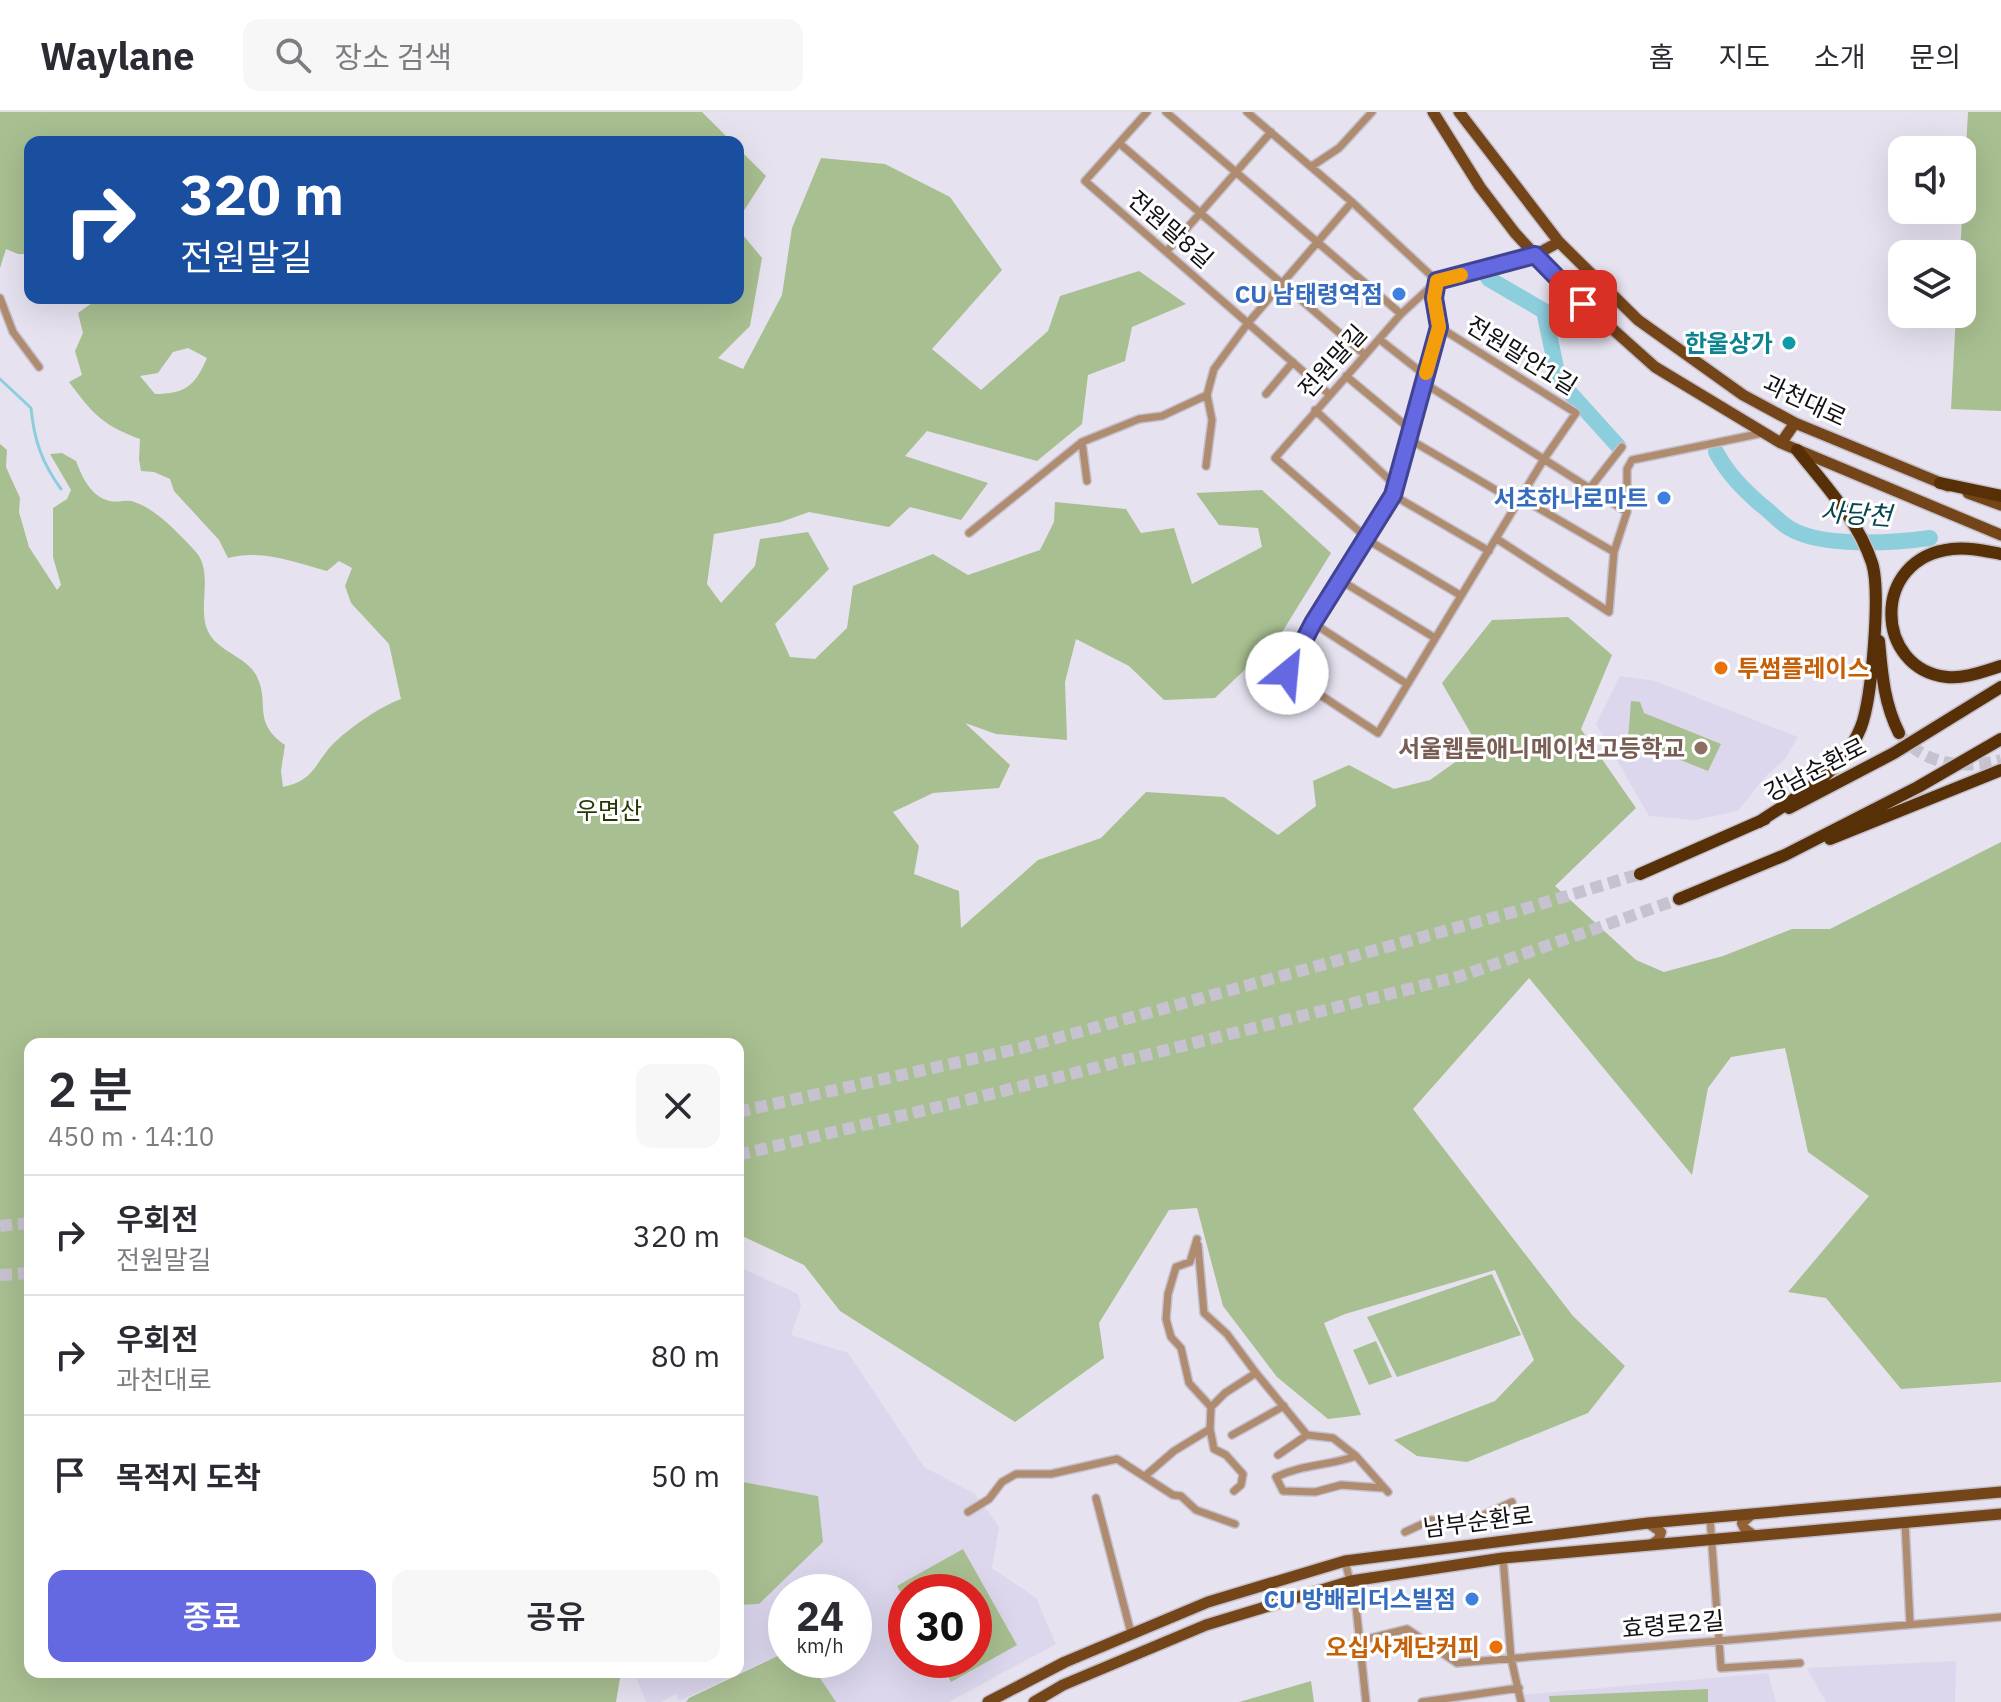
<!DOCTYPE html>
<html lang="ko">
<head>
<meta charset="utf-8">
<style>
  body { margin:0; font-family:"IBM Plex Sans","Noto Sans KR",sans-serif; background:#f7f7f7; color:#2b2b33; height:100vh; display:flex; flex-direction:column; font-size:30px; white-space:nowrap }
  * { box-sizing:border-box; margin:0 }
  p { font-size:26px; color:#7c7c81 }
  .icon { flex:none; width:44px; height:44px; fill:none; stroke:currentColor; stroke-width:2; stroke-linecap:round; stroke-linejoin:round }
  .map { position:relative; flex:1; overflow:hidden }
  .side { position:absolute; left:24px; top:926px; width:720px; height:640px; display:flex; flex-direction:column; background:#fff; border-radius:16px; box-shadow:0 8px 32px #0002 }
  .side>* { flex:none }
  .hud { position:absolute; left:24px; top:24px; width:720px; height:168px; border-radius:16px; box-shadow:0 8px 32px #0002; background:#1a4fa0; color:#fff; overflow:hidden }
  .controls { position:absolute; left:1888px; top:24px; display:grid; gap:16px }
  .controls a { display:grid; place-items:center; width:88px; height:88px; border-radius:16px; background:#fff; box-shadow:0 8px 32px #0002; font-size:40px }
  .speed { position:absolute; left:768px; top:1462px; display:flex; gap:16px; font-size:40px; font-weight:700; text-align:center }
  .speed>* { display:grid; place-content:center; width:104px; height:104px; border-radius:50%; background:#fff; box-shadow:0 8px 32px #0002; line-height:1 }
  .speed small { font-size:20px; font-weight:400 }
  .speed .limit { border:12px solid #d22; background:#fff; color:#111 }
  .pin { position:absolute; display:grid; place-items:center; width:68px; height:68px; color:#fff; margin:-34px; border-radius:16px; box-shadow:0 4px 12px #0006 }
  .me { position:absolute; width:88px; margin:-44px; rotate:28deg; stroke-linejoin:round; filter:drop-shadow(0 0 6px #0008) }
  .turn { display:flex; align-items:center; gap:28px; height:168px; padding:0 24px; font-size:36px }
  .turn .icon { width:104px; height:104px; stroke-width:2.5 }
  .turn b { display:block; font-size:56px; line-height:68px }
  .round { display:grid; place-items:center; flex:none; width:84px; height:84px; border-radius:16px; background:#f7f7f7 }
  .head { display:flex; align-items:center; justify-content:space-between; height:136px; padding:0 24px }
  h1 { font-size:48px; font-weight:600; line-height:60px }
  .button { display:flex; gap:16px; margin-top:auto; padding:16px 24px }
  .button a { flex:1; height:92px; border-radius:16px; background:#6468e1; color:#fff; font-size:32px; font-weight:600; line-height:92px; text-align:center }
  .button a+a { background:#f7f7f7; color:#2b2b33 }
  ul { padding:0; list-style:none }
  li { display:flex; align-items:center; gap:24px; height:120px; padding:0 24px; border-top:2px solid #e1e1e2 }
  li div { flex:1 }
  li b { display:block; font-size:30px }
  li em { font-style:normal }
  header { display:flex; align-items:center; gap:48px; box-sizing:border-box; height:112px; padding:0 40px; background:#fff; border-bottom:2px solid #e1e1e2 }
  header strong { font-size:38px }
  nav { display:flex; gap:44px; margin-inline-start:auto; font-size:28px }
  .search { width:560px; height:72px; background:#f7f7f7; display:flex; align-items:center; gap:20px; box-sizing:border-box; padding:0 28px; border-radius:16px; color:#7c7c81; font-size:30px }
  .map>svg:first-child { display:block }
  .education { fill:#dcd7ed; fill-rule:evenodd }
  .green { fill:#a8bf91; fill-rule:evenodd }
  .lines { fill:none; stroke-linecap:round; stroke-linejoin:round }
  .stream { stroke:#8dcedc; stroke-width:3 }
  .river { stroke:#8dcedc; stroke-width:16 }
  .highway-tunnel { stroke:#c7c2cf; stroke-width:12; stroke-dasharray:12 6; stroke-linecap:butt }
  .street-casing { stroke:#c5c0cd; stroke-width:10 }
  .secondary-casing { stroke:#c5c0cd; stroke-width:13 }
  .primary-casing { stroke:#c5c0cd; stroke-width:14 }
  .highway-casing { stroke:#c5c0cd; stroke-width:15 }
  .street { stroke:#af8c70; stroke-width:7 }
  .secondary { stroke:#926135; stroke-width:10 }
  .primary { stroke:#744518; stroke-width:11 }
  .highway { stroke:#583007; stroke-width:12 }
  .route-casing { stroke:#414492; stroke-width:20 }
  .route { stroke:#6468e1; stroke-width:14 }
  .slow { stroke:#f59e0b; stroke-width:14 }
  .shop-dot { fill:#3f7fe0; stroke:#fff; stroke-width:3 }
  .culture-dot { fill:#0f9aa8; stroke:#fff; stroke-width:3 }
  .food-dot { fill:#e8710a; stroke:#fff; stroke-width:3 }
  .education-dot { fill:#8d6e63; stroke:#fff; stroke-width:3 }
  .labels { text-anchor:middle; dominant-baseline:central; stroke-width:6; stroke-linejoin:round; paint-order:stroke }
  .street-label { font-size:24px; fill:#121015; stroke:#fff }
  .shop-label { font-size:24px; font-weight:bold; fill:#366cbe; stroke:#fff; text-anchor:end }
  .culture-label { font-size:24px; font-weight:bold; fill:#0d838f; stroke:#fff; text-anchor:end }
  .food-label { font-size:24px; font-weight:bold; fill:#c56008; stroke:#fff; text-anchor:start }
  .education-label { font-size:24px; font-weight:bold; fill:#785e54; stroke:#fff; text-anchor:end }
  .park-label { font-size:24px; fill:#243905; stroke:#fff }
  .water-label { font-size:26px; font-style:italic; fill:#08444f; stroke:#fff }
</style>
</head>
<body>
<header>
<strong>Waylane</strong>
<div class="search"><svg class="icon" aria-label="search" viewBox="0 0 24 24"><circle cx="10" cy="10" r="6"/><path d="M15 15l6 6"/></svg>장소 검색</div>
<nav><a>홈</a><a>지도</a><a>소개</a><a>문의</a></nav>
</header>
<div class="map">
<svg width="2001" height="1590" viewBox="0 0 2001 1590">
  <rect width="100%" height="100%" fill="#e7e2f0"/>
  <path class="education" d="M1620,564L1655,569L1798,625L1785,647L1765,665L1738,699L1695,708L1649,704L1596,612Z
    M738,1154L798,1182L801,1194L791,1223L848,1241L924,1355L975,1382L999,1415L992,1456L1036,1486L1056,1532L949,1590H836L808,1548H854V1480H786V1540L679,1589L676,1582L661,1590H646L634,1560H738V1493L759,1492L818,1384L738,1369V1192L742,1185L738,1182ZM906,1480H974V1548H906Z
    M1956,1549L1955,1590H1826L1807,1556Z
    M1768,1561L1776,1590H1523L1522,1583Z"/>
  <path class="green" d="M0,0H702L732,30H30V142H18L6,137L0,156Z
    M1968,0H2001V299L1951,297L1956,202H1962V142H1960Z
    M738,36L766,64L738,108Z
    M821,46L885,52L950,85L1002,158L932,237L981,278L1048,219L1060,184L1139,159L1186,192L1132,215L1125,249L1088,263L1082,312L1037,349L927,319L905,344L988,371L961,408L910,395L889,415L809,400L781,410L714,422L707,472L721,491L755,454L760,427L808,420L829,457L775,512L790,545L815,547L847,516L853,474L933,442L968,463L1040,438L1054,410L1055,390L1126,397L1141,421L1174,416L1192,472L1262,435L1258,416L1219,413L1196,381L1262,378L1331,441L1279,525L1215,586L1164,588L1129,554L1076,527L1065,570L1067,628L996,622L965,611L1010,653L999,676L933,681L893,700L919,734L914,762L959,779L961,816L1038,748L1101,726L1146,680L1224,685L1278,723L1316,694L1313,669L1349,653L1394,677L1430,668L1478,634L1442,571L1492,508L1568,505L1612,543L1581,617L1636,696L1555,774L1636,848L1664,860L1723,844L1792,817H1830L2001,730V1270L1901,1277L1826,1186L1788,1180L1869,1084L1808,1040L1785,936L1731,945L1708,976L1692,1063L1529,866L1413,997L1573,1204L1625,1254L1588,1301L1467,1350L1417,1344L1394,1328L1495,1289L1534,1248L1495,1158L1345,1202L1324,1211L1361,1303L1328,1307L1277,1265L1223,1194L1197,1096L1169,1098L1099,1211L1104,1246L1015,1310L840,1199L804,1153L738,1122V932H30V1560H621L616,1590H0V332L7,338L6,355L20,386L19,400L29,435L57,478L61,473L53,445V396L67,387L71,378L50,342L62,341L76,349C82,365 91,385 110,389C118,391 127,387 134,390C157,397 180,423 196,440C215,462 195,500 210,523C221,540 247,546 256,563C271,591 251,609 285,633L281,659L283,675C315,668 314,652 333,632C349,616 381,594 401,587L389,532L351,491L345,474L352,456L339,449L327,459C294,450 261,437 228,446L219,428L174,379L170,367L154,360L141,359L139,347L140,327C102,313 93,302 69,270L82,263L75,239L83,221L78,201L92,191L90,186H738V117L762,146L750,214L718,246L743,257L782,183L792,116ZM188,236L207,246C195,274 185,282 155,282L140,264L158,261L173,240Z
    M1631,589L1640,590L1644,601L1721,632L1708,659L1628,627Z
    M1492,1162L1521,1223L1397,1265L1367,1205Z
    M1376,1229L1392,1265L1369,1273L1353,1238Z
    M738,1369L818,1384L823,1430L759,1492L738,1493Z
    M963,1437L1017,1533L951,1570L939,1548H974V1480H906V1490L897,1474Z
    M786,1540V1548H808L836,1590H686L689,1586Z
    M1311,1569L1314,1590H1238H1239Z
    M1708,1577V1590H1550L1549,1584Z"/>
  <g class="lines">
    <path class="stream" d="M0,267L31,296C34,328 42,351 61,377"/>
    <path class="river" d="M1486,163L1489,167L1544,199L1557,260L1563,273L1618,334
      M1716,340C1728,362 1742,376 1760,392C1770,399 1779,410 1789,416C1822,436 1893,431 1930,426"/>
    <path class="highway-tunnel" d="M1899,621C1924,654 1964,657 2001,648
      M738,1000L1021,936L1517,799L1640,762
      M738,1043L963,989L1461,864L1679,787
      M0,1114L30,1111
      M0,1163L30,1161"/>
    <defs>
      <path id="street" d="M1147,0L1085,69L1329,282
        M1166,0L1401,202
        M1247,0L1352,90L1437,169
        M1119,31L1365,243
        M1312,54L1339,36L1372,0
        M1167,139L1271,20
        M1437,169L1434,186L1439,215L1393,383L1313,511L1287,561L1378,621L1544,347L1576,301L1439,215
        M0,186L13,220L39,255
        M1379,227L1426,264
        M1346,264L1411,318
        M1424,271L1627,400
        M1266,282L1293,250
        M1315,298L1396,374
        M1409,327L1518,391
        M1082,330L1087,369
        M1206,354L1212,308L1207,283
        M1590,376L1622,335
        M1393,383L1489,439
        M1521,386L1614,440
        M969,421L1082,330L1139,307L1162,304L1207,283L1214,257L1248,211L1352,90
        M1367,426L1275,346L1401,202L1437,169L1535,143
        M1366,427L1460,483
        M1497,427L1609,500L1614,440L1627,400V357L1632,348L1763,321
        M1340,468L1435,526
        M1313,511L1407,572
        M1197,1127L1190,1150L1176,1155L1168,1182L1166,1207L1171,1225L1181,1236L1189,1271L1211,1295
        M1198,1133L1204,1201L1227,1222L1256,1261
        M1210,1317L1214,1337L1226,1343L1243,1362L1241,1373L1234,1379
        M1232,1323L1284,1294
        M1307,1323L1333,1326L1356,1344L1388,1380
        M1356,1344C1329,1354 1302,1352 1276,1365L1283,1379L1315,1380L1341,1373L1383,1376
        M1145,1364L1174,1339L1210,1317L1211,1295L1225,1281L1256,1261L1307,1323L1278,1343
        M1096,1386L1131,1521
        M968,1400L989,1387L1002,1370L1016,1362H1051L1117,1347L1173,1383L1181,1384L1196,1398L1235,1412
        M1710,1406L1721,1556L1800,1551
        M1905,1410L1910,1512
        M1405,1420L1431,1408L1451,1410L1473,1408L1512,1390
        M1503,1446L1511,1546L1521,1590
        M1345,1449L1356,1494L1366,1590
        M1359,1529L1407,1517L1457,1551L2001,1505
        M1422,1590L1519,1576"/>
      <path id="secondary" d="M1752,1402L1742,1411L1745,1417L1755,1424
        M1648,1411L1661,1420L1659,1427L1651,1433"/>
      <path id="primary" d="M1433,0L1480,75L1515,121L1560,170L1655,255L1781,331L2001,423
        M1459,0L1559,130L1638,208L1743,283L1795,311L1948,374
        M1535,143L1559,130
        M1781,331L1795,311
        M1968,381L2001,393
        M988,1590L1065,1550L1208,1490L1345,1449L1648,1411L2001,1380
        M1034,1590L1063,1573L1206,1513L1351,1469L1503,1446L2001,1402"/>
      <path id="highway" d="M1940,371L2001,384
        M2001,442C1985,439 1969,435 1952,437C1870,446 1874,557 1947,565C1965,567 1984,559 2001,554
        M1879,529C1882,562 1884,591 1899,621
        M1789,696L1894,641L2001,575
        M1759,710C1786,692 1816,675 1838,651C1847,641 1856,628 1861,615C1872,586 1881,479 1872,451C1858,408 1825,373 1797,338
        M1830,727L2001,658
        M1640,762L1765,707
        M1679,787L1785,743L1918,675L2001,627"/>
    </defs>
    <use href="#street" class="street-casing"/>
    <use href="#secondary" class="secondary-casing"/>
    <use href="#primary" class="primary-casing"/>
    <use href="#highway" class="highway-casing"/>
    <use href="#street" class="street"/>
    <use href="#secondary" class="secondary"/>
    <use href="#primary" class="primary"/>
    <use href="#highway" class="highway"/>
  </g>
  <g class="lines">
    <defs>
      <path id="route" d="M1287,561L1313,511L1393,383L1439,215L1434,186L1437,169L1535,143L1583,192"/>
    </defs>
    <use href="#route" class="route-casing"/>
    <use href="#route" class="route"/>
    <path class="slow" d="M1426,261L1439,215L1434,186L1437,169L1461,163"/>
  </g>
  <g class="shop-dot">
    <circle cx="1399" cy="182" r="8"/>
    <circle cx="1664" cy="386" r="8"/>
    <circle cx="1472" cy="1487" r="8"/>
  </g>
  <circle class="culture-dot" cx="1789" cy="231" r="8"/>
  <g class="food-dot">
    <circle cx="1721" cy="556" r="8"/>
    <circle cx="1496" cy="1535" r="8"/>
  </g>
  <circle class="education-dot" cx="1701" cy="636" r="8"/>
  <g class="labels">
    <g class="street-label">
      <text transform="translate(1171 117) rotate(41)">전원말8길</text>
      <text transform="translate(1522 243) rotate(32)">전원말안1길</text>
      <text transform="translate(1332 249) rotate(-48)">전원말길</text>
      <text transform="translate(1805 288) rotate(25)">과천대로</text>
      <text transform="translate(1815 657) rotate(-27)">강남순환로</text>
      <text transform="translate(1478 1409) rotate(-7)">남부순환로</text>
      <text transform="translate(1673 1512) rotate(-5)">효령로2길</text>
    </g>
    <g class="shop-label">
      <text x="1383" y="182">CU 남태령역점</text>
      <text x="1648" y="386">서초하나로마트</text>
      <text x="1456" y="1487">CU 방배리더스빌점</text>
    </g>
    <g class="culture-label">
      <text x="1773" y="231">한울상가</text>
    </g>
    <g class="food-label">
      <text x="1737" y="556">투썸플레이스</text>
      <text x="1480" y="1535" text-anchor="end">오십사계단커피</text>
    </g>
    <g class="education-label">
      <text x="1685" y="636">서울웹툰애니메이션고등학교</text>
    </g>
    <g class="park-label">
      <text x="609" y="698">우면산</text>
    </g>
    <g class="water-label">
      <text transform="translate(1856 401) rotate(4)">사당천</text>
    </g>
  </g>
</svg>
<div class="controls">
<a><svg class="icon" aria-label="sound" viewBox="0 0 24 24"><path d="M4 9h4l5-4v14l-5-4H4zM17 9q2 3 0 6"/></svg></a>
<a><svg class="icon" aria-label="layers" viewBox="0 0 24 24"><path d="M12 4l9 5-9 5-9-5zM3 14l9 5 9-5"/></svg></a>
</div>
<div class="speed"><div>24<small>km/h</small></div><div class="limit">30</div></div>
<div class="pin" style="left:1583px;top:192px;background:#d93025"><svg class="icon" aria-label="arrive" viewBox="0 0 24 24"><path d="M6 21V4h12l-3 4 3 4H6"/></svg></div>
<svg class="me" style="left:1287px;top:561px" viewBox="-20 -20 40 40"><circle r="19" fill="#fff"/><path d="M0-13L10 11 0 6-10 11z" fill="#6468e1"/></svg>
<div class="hud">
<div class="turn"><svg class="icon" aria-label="right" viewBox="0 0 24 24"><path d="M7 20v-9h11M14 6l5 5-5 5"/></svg><div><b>320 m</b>전원말길</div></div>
</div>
<section class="side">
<div class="head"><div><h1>2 분</h1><p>450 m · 14:10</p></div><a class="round"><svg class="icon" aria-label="close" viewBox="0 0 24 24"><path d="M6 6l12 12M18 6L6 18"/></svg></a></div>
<ul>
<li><svg class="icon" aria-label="right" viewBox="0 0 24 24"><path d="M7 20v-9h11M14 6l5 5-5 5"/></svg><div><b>우회전</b><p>전원말길</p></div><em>320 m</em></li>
<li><svg class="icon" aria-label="right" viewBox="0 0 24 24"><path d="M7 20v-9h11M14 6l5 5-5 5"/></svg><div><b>우회전</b><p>과천대로</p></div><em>80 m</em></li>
<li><svg class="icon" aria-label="arrive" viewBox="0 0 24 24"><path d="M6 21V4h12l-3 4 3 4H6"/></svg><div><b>목적지 도착</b></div><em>50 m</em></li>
</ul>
<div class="button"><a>종료</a><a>공유</a></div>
</section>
</div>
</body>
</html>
